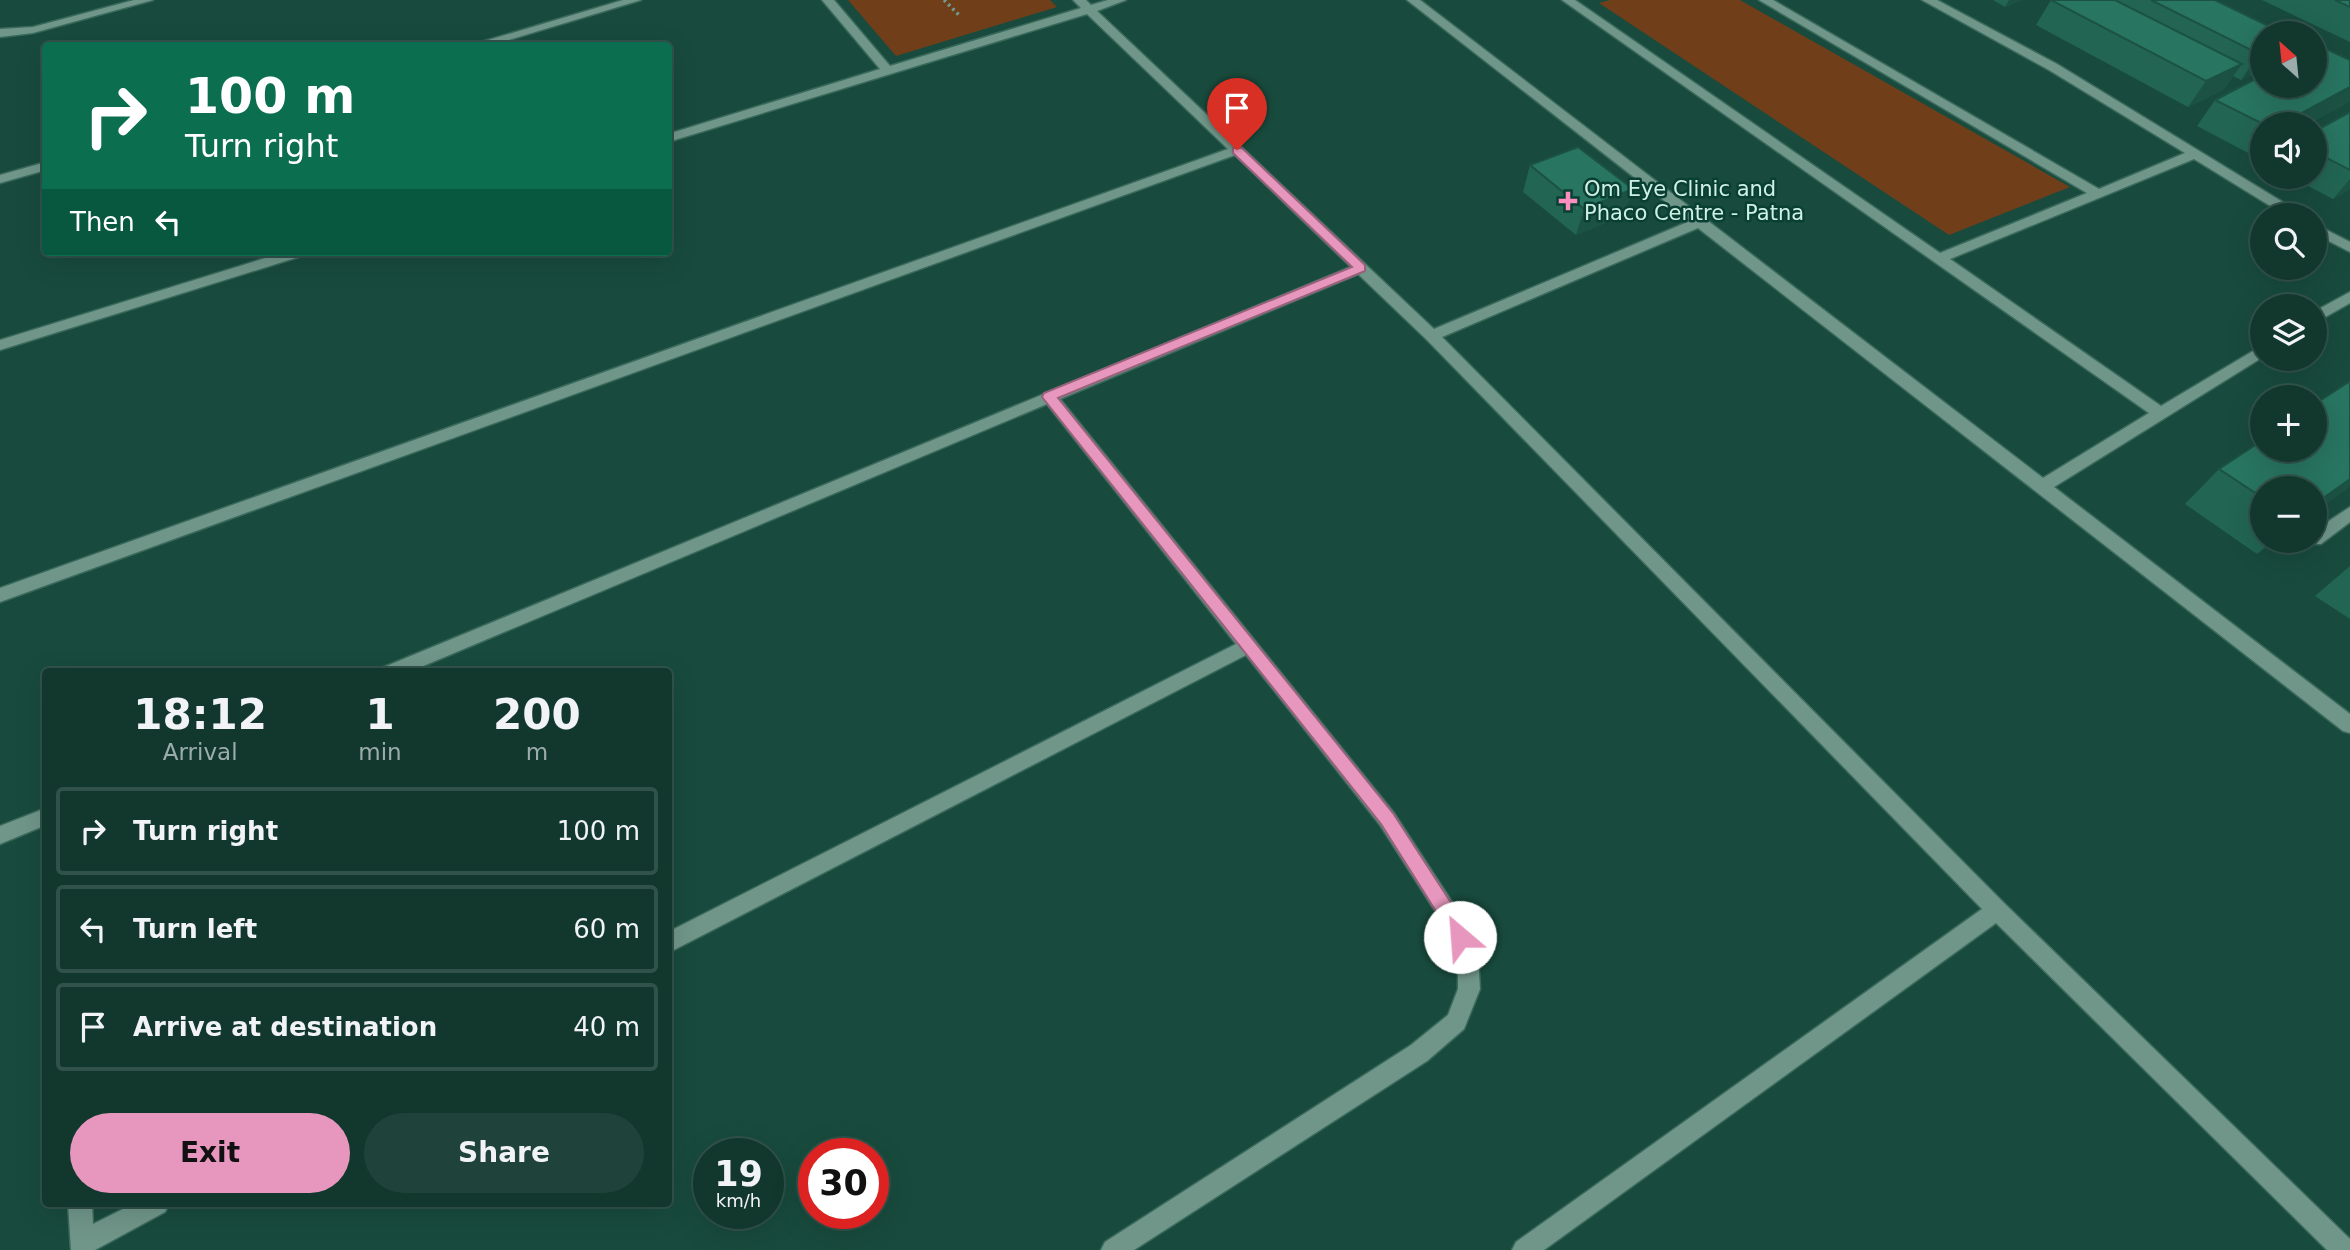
<!DOCTYPE html>
<html lang="en">
<head>
<meta charset="utf-8">
<style>
  body { margin:0; font-family:"DejaVu Sans",sans-serif; background:#1f433a; color:#f1f3f6; height:100vh; display:flex; flex-direction:column; font-size:26px; white-space:nowrap }
  * { box-sizing:border-box; margin:0 }
  p { font-size:23px; color:#9cacaa }
  .icon { flex:none; width:38px; height:38px; fill:none; stroke:currentColor; stroke-width:2; stroke-linecap:round; stroke-linejoin:round }
  .map { position:relative; flex:1; overflow:hidden }
  .panel { position:absolute; left:42px; top:668px; width:630px; height:539px; display:flex; flex-direction:column; background:#12382e; border-radius:7px; box-shadow:0 7px 28px #0002,0 0 0 2px #31524a }
  .panel>* { flex:none }
  .top-card { position:absolute; left:42px; top:42px; width:630px; height:214px; border-radius:7px; box-shadow:0 7px 28px #0002,0 0 0 2px #31524a; background:#0b6e4f; color:#fff; overflow:hidden }
  .needle { width:46px; rotate:333deg }
  .tools { position:absolute; left:2250px; top:21px; display:grid; gap:14px }
  .tools a { display:grid; place-items:center; width:77px; height:77px; border-radius:50%; background:#12382e; box-shadow:0 7px 28px #0002,0 0 0 2px #31524a; font-size:35px }
  .speed { position:absolute; left:693px; top:1138px; display:flex; gap:14px; font-size:35px; font-weight:700; text-align:center }
  .speed>* { display:grid; place-content:center; width:91px; height:91px; border-radius:50%; background:#12382e; box-shadow:0 7px 28px #0002,0 0 0 2px #31524a; line-height:1 }
  .speed small { font-size:18px; font-weight:400 }
  .speed .limit { border:10px solid #d22; background:#fff; color:#111 }
  .pin { position:absolute; display:grid; place-items:center; width:60px; height:60px; color:#fff; margin:-72px -30px; border-radius:50% 50% 50% 0; rotate:-45deg; box-shadow:0 0 7px #0007 }
  .pin .icon { rotate:45deg }
  .me { position:absolute; width:77px; margin:-38px; rotate:333deg; stroke-linejoin:round; filter:drop-shadow(0 0 5px #0008) }
  .turn { display:flex; align-items:center; gap:24px; height:147px; padding:0 28px; font-size:32px }
  .turn .icon { width:91px; height:91px; stroke-width:2.5 }
  .turn b { display:block; font-size:49px; line-height:60px }
  .then { display:flex; align-items:center; height:66px; padding:0 28px; background:#0003; gap:14px; font-size:26px }
  .eta { display:flex; justify-content:space-evenly; align-items:center; height:119px; text-align:center }
  .eta b { font-size:42px; font-weight:600; line-height:49px }
  .action { display:flex; gap:14px; margin-top:auto; padding:14px 28px }
  .action a { flex:1; height:80px; border-radius:42px; background:#e797bd; color:#111; font-size:28px; font-weight:600; line-height:80px; text-align:center }
  .action a+a { background:#1f433a; color:#f1f3f6 }
  ul { padding:0; list-style:none }
  li { display:flex; align-items:center; gap:21px; height:88px; margin:0 14px 10px; padding:0 14px; border:4px solid #31524a; border-radius:7px }
  li div { flex:1 }
  li b { display:block; font-size:26px }
  li em { font-style:normal }
  .map>svg:first-child { display:block }
  .green { fill:#713e1a }
  .lines { fill:none; stroke-linecap:round; stroke-linejoin:round }
  .minor-casing { stroke:#39695b; stroke-width:3 }
  .path { stroke:#729c8f; stroke-width:3.5; stroke-dasharray:2.5 3.5; stroke-linecap:butt }
  .minor { fill:#709689; fill-rule:evenodd }
  .wall { fill:#226553 }
  .shaded-wall { fill:#1c5244 }
  .building { fill:#287561; stroke:#1c5244; stroke-width:2 }
  .route { fill:#e797bd; stroke:#96627b; stroke-width:2 }
  .poi-dot { fill:#fd8ec0; stroke:#094033; stroke-width:2.5 }
  .labels { text-anchor:middle; dominant-baseline:central; stroke-width:5; stroke-linejoin:round; paint-order:stroke }
  .far-poi-label { font-size:21px; fill:#d0f0e5; stroke:#094033; text-anchor:start }
</style>
</head>
<body>
<div class="map">
<svg width="2350" height="1250" viewBox="0 0 2350 1250">
  <rect width="100%" height="100%" fill="#184b3d"/>
  <path class="green" d="M848,0H1050L1057,7L896,56Z
    M1610,0H1740L2070,187L1949,235L1599,3Z"/>
  <g class="lines">
    <defs>
      <path id="minor" d="M134,0H153L33,33L0,37V29L33,27Z
        M623,0H641L489,46H468Z
        M822,0H834L890,66L1081,8L1073,0H1086L1091,5L1108,0H1126L1097,11L1434,329L1690,221L1407,0H1420L2043,478L2149,413L1562,0H1575L1940,253L2087,193L1759,0H1773L2099,189L2185,153L2049,70L1922,0H1937L2057,64L2299,212L2301,215H2285L2194,159L1950,259L2161,406L2263,345V357L2054,487L2350,714V733L2343,731L1698,228L1442,337L2004,903L2350,1239V1250H2327L1996,923L1544,1250H1512L1516,1242L1982,909L1427,340L1358,274L1060,399L1394,813L1458,911L1478,956L1480,989L1464,1029L1427,1061L1134,1250H1101L1105,1242L1411,1045L1448,1015L1458,989V956L1444,925L1380,825L1246,655L668,953V932L1236,644L1047,404L409,672H381L384,667L1351,267L1235,155L0,602V588L1228,149L1087,14L668,142V134L880,69Z
        M46,162V170L0,183V175Z
        M2315,224L2350,242V252L2315,234Z
        M285,252H307L305,255L0,350V340Z
        M2350,292V303L2315,323V311Z
        M2350,507V522L2321,544H2309L2308,541H2315V530Z
        M46,808V825L0,844V826Z
        M68,1204H92L93,1224L133,1204H169L165,1212L95,1250H71Z"/>
    </defs>
    <use href="#minor" class="minor-casing"/>
    <path class="path" d="M944,0L961,17"/>
    <use href="#minor" class="minor"/>
  </g>
  <path class="wall" d="M1993,0H2022L2005,7Z
    M2051,0H2215L2263,33V70L2241,80L2233,76L2223,90L2188,107L2036,25Z
    M2262,0H2350V42Z
    M2215,100L2263,124V149L2252,155L2197,126Z
    M2350,112V189L2333,199L2291,177H2315V131Z
    M1530,165L1624,215L1576,235L1523,192Z
    M2219,469L2263,488V541H2276L2257,554L2185,504Z
    M2350,566V619L2315,596Z"/>
  <path class="shaded-wall" d="M2009,0H2022L2005,7Z
    M2263,53V70L2241,80L2259,54Z
    M2242,64L2223,90L2188,107L2206,81Z
    M2350,87V102L2309,124H2281Z
    M2263,141V149L2252,155Z
    M2350,179V189L2333,199Z
    M1633,189L1624,215L1576,235L1584,209Z
    M2350,479V487L2315,512V504Z
    M2271,541H2276L2257,554Z"/>
  <path class="building" d="M2051,0H2115L2242,64L2206,81Z
    M2151,0H2215L2283,33H2263V53L2259,54Z
    M2335,0H2350V7Z
    M2320,46L2350,60V87L2281,124H2263L2215,100L2263,75V86H2315V48Z
    M2350,112V170L2315,152V131Z
    M1578,147L1633,189L1584,209L1530,165Z
    M2350,381V479L2315,504V488H2263V498L2219,469L2263,440V450H2315V404Z"/>
  <path class="route" d="M1233,148H1242L1365,265V271L1058,398L1393,813L1457,912L1469,937L1466,944L1460,946L1453,944L1444,924L1381,824L1042,397L1044,393L1352,267L1233,153Z"/>
  <path class="poi-dot" d="M1564.5 190.5h7v7h7v7h-7v7h-7v-7h-7v-7h7z"/>
  <g class="labels">
    <g class="far-poi-label">
      <text x="1584" y="189">Om Eye Clinic and<tspan x="1584" dy="24">Phaco Centre - Patna</tspan></text>
    </g>
  </g>
</svg>
<div class="tools">
<a><svg class="needle" viewBox="-14 -14 28 28"><path d="M0-13l5 13h-10z" fill="#e53935"/><path d="M0 13l5-13h-10z" fill="#9cacaa"/></svg></a>
<a><svg class="icon" aria-label="sound" viewBox="0 0 24 24"><path d="M4 9h4l5-4v14l-5-4H4zM17 9q2 3 0 6"/></svg></a>
<a><svg class="icon" aria-label="search" viewBox="0 0 24 24"><circle cx="10" cy="10" r="6"/><path d="M15 15l6 6"/></svg></a>
<a><svg class="icon" aria-label="layers" viewBox="0 0 24 24"><path d="M12 4l9 5-9 5-9-5zM3 14l9 5 9-5"/></svg></a>
<a>+</a>
<a>−</a>
</div>
<div class="speed"><div>19<small>km/h</small></div><div class="limit">30</div></div>
<div class="pin" style="left:1237px;top:150px;background:#d93025"><svg class="icon" aria-label="arrive" viewBox="0 0 24 24"><path d="M6 21V4h12l-3 4 3 4H6"/></svg></div>
<svg class="me" style="left:1460px;top:937px" viewBox="-20 -20 40 40"><circle r="19" fill="#fff"/><path d="M0-13L10 11 0 6-10 11z" fill="#e797bd"/></svg>
<div class="top-card">
<div class="turn"><svg class="icon" aria-label="right" viewBox="0 0 24 24"><path d="M7 20v-9h11M14 6l5 5-5 5"/></svg><div><b>100 m</b>Turn right</div></div>
<div class="then">Then<svg class="icon" aria-label="left" viewBox="0 0 24 24"><path d="M17 20v-9H6M10 6l-5 5 5 5"/></svg></div>
</div>
<section class="panel">
<div class="eta">
<div><b>18:12</b><p>Arrival</p></div>
<div><b>1</b><p>min</p></div>
<div><b>200</b><p>m</p></div>
</div>
<ul>
<li><svg class="icon" aria-label="right" viewBox="0 0 24 24"><path d="M7 20v-9h11M14 6l5 5-5 5"/></svg><div><b>Turn right</b></div><em>100 m</em></li>
<li><svg class="icon" aria-label="left" viewBox="0 0 24 24"><path d="M17 20v-9H6M10 6l-5 5 5 5"/></svg><div><b>Turn left</b></div><em>60 m</em></li>
<li><svg class="icon" aria-label="arrive" viewBox="0 0 24 24"><path d="M6 21V4h12l-3 4 3 4H6"/></svg><div><b>Arrive at destination</b></div><em>40 m</em></li>
</ul>
<div class="action"><a>Exit</a><a>Share</a></div>
</section>
</div>
</body>
</html>
